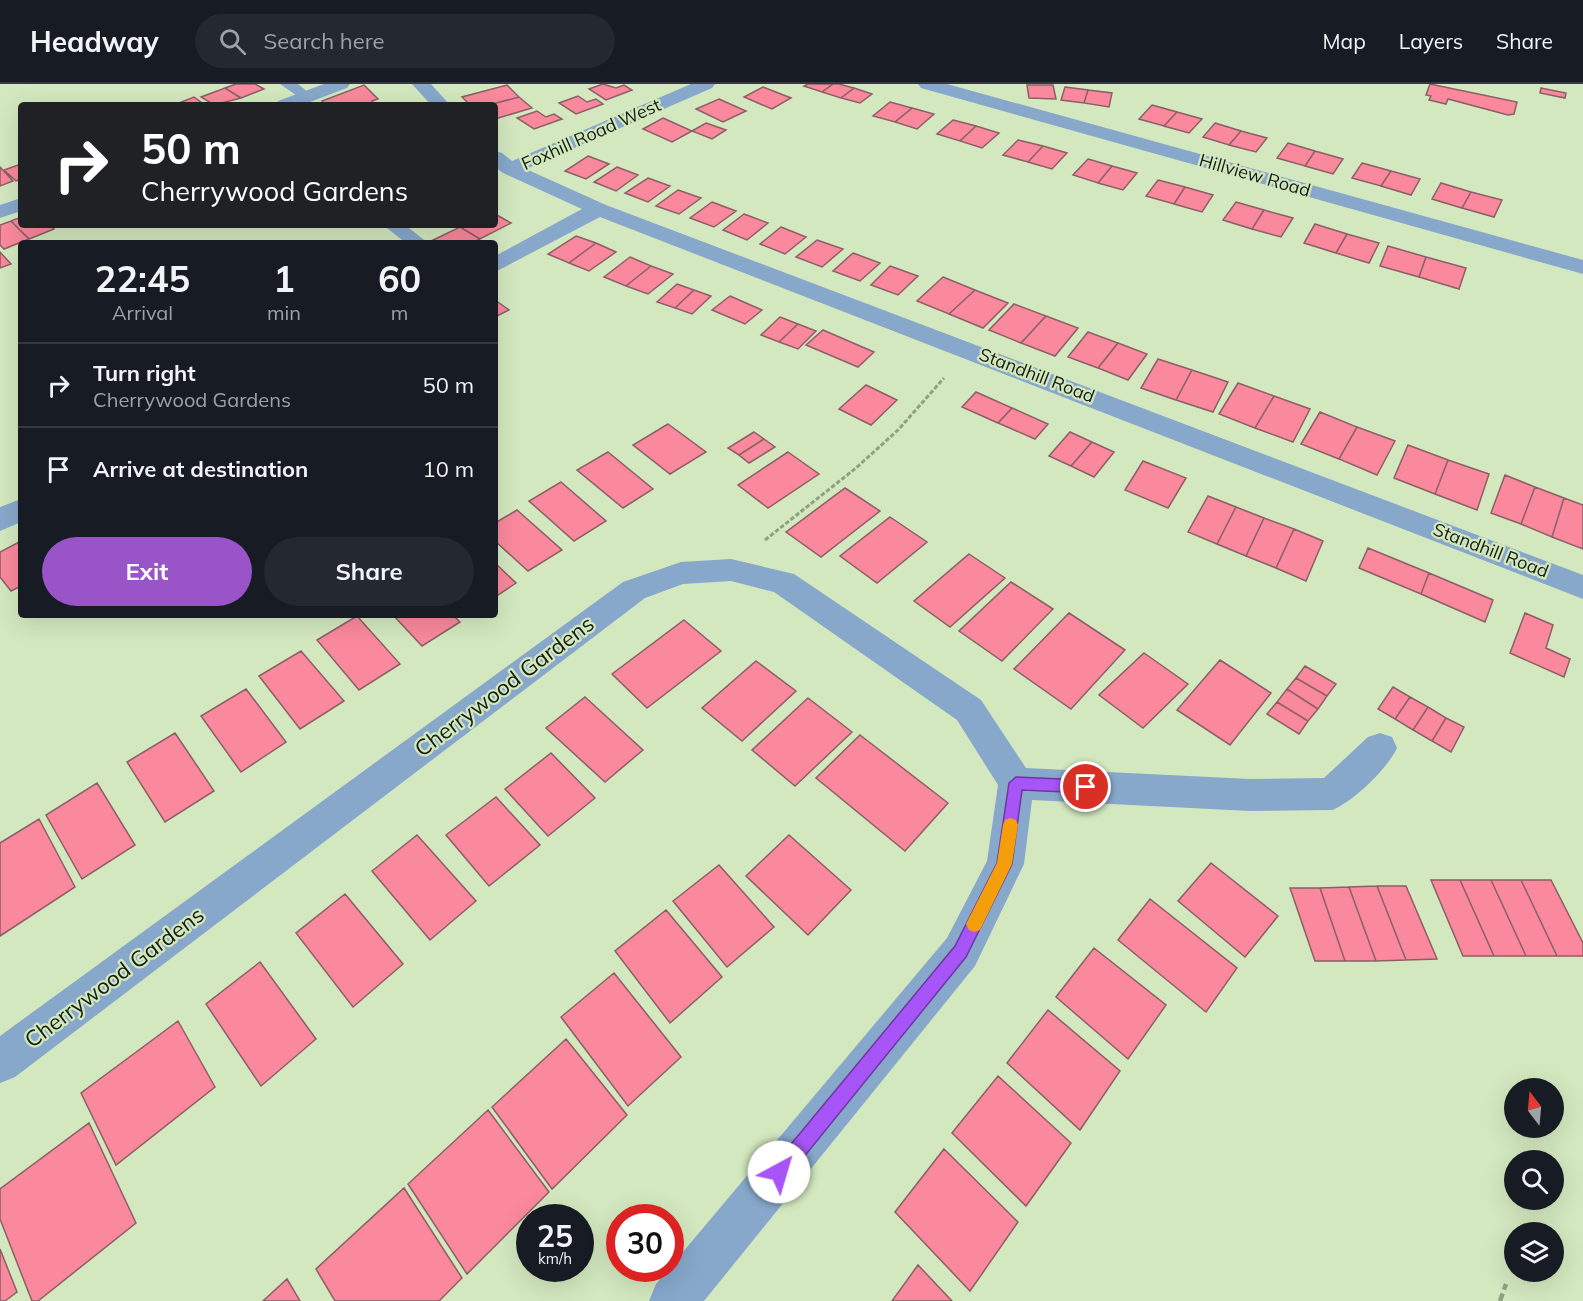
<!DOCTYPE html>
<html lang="en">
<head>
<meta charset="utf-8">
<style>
  body { margin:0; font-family:Mulish,sans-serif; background:#242831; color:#f1f3f6; height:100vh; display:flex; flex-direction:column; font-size:22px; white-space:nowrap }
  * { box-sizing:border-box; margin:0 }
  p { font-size:20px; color:#9ea1a6 }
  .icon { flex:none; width:33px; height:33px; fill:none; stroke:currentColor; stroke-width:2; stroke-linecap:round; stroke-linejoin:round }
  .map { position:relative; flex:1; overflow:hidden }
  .sheet { position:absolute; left:18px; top:156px; width:480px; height:378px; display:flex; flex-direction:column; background:#171b24; border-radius:6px; box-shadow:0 6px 24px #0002 }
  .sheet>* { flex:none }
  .hud { position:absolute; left:18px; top:18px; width:480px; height:126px; border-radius:6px; box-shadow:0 6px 24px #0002; background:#202124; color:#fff; overflow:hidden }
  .needle { width:39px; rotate:344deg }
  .controls { position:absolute; left:1504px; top:994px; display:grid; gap:12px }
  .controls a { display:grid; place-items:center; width:60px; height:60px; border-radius:50%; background:#171b24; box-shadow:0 6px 24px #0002; font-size:30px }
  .speed { position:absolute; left:516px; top:1120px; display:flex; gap:12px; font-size:30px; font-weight:700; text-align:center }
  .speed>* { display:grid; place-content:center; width:78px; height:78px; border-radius:50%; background:#171b24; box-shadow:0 6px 24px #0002; line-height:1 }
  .speed small { font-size:15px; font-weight:400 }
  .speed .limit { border:9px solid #d22; background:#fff; color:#111 }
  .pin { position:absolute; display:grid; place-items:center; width:51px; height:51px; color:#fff; margin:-26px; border:3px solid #fff; border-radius:50%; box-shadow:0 2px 6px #0007 }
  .me { position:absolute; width:66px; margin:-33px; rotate:39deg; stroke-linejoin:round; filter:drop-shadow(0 0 4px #0008) }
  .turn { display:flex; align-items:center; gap:21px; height:126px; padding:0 24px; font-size:27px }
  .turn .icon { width:78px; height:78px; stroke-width:2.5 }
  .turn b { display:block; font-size:42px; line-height:51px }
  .eta { display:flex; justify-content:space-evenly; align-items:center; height:102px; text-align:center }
  .eta b { font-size:36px; font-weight:700; line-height:42px }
  .action { display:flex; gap:12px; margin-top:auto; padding:12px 24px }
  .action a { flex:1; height:69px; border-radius:36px; background:#9954c8; color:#fff; font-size:24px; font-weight:700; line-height:69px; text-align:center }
  .action a+a { background:#242831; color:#f1f3f6 }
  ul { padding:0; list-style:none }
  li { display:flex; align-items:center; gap:18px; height:84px; padding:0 24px; border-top:2px solid #363941 }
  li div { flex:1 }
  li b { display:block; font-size:22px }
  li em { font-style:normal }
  header { display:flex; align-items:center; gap:36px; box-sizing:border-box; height:84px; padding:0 30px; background:#171b24; border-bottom:2px solid #363941 }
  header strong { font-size:28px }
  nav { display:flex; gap:33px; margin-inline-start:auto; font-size:21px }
  .search { width:420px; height:54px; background:#242831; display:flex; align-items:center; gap:15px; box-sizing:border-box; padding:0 21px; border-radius:33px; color:#9ea1a6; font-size:22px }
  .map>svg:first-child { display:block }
  .building { fill:#fa899d; stroke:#8b5f65; stroke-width:1.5 }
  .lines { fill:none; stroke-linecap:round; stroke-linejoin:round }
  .path-far1 { stroke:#90a080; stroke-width:3; stroke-dasharray:4.5 2; stroke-linecap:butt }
  .path { stroke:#90a080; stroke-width:4.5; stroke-dasharray:8 4; stroke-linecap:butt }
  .service { fill:#87a8cb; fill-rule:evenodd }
  .minor { fill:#87a8cb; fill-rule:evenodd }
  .tertiary { fill:#87a8cb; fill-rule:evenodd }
  .route { fill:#a855f7; stroke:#6d37a1; stroke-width:1.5 }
  .slow { fill:#f59e0b }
  .labels { text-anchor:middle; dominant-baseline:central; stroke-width:4.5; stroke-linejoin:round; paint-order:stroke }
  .far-street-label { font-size:18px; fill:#171e10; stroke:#d3e8bf }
  .street-label { font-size:22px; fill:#171e10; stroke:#d3e8bf }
</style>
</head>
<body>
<header>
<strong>Headway</strong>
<div class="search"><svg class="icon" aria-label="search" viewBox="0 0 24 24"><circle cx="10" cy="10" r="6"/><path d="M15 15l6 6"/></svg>Search here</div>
<nav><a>Map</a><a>Layers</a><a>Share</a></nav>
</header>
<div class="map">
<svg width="1583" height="1217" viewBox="0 0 1583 1217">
  <rect width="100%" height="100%" fill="#d3e8bf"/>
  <path class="building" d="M236,0H255L264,5L241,14L225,4Z
    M603,0L616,4L624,1L632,6L606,16L589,5Z
    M808,0H833L822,8L804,2Z
    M833,0H839L854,4L841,14L822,8Z
    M1430,0L1517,18L1514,30L1508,31L1448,15L1446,20L1429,16L1431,12L1426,11Z
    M364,1L378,15L372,17L376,21H326L322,17Z
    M507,1L519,13L489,21H470L462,13Z
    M1027,1H1053L1056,15L1029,14Z
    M763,3L791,14L772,25L744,13Z
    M1065,3L1088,6L1084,19L1061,16Z
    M225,4L241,14L214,21L201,13Z
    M854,4L872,10L860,19L841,14Z
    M1541,4L1566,9L1565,14L1540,9Z
    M1088,6L1112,9L1109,23L1084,19Z
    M578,12L587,18L596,15L603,20L576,30L559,19Z
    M194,13L205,21H174Z
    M519,13L532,24L495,35V21H489Z
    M719,15L746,27L723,38L696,25Z
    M890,18L912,24L895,38L873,32Z
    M1152,21L1177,28L1164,42L1139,35Z
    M912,24L934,30L917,45L895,38Z
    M537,27L546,33L554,30L562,35L534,45L517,34Z
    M1177,28L1202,35L1189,49L1164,42Z
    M663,34L692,47L672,58L643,45Z
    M953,36L976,42L960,57L937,50Z
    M706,39L726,46L712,55L692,47Z
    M1215,39L1241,47L1229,61L1203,53Z
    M976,42L999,49L982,64L960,57Z
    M1241,47L1267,54L1256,68L1229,61Z
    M1018,56L1043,62L1028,78L1003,71Z
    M1288,59L1315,67L1305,82L1277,74Z
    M1043,62L1067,69L1052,85L1028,78Z
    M1315,67L1343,75L1333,90L1305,82Z
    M588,72L609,80L586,95L565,87Z
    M1088,75L1112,82L1098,99L1073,91Z
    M1362,79L1391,87L1381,102L1352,94Z
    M21,80V95L16,97L4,86Z
    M1112,82L1137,89L1123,106L1098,99Z
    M0,83L13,97L0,102Z
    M617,83L638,91L616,107L594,98Z
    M1391,87L1420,95L1411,111L1381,102Z
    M648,94L670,102L648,118L625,109Z
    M1158,96L1185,103L1174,120L1146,112Z
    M1441,99L1471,108L1462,124L1432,115Z
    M1185,103L1213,111L1202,128L1174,120Z
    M678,106L701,114L679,130L656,122Z
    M1471,108L1502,116L1494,133L1462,124Z
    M712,118L736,127L714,143L690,134Z
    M1236,118L1264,126L1252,145L1223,136Z
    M1264,126L1293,134L1281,153L1252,145Z
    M495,130L511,139L480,155L460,143L495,141Z
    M744,130L768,139L747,156L723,146Z
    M21,133V141H50L54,145L29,155L11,137Z
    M11,137L29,155L4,165L0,161V141Z
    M1315,140L1347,150L1336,169L1304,159Z
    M460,143L480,155L472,159L429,158Z
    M781,143L806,153L785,170L760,160Z
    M1347,150L1379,159L1369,179L1336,169Z
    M576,152L596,159L569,179L548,170Z
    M817,156L843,165L822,183L796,173Z
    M596,159L616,168L589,187L569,179Z
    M1388,162L1426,173L1419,193L1380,182Z
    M0,168L11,180L0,184Z
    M853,169L880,179L860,197L833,187Z
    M630,173L651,182L626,202L604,193Z
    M1426,173L1466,184L1459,205L1419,193Z
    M651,182L673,190L648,210L626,202Z
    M890,182L918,192L898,211L871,201Z
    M943,193L975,206L949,230L917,217Z
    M677,200L694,206L675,224L657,218Z
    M694,206L711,212L692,230L675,224Z
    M975,206L1008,219L983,244L949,230Z
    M730,212L762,226L745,240L712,226Z
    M495,216L509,226L495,233Z
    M1014,220L1046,232L1021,259L989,246Z
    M1046,232L1078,244L1055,272L1021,259Z
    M780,233L798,240L779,258L761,251Z
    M798,240L816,247L798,265L779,258Z
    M823,246L874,268L858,283L806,261Z
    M1088,248L1118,259L1098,284L1068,273Z
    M1118,259L1147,270L1128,296L1098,284Z
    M1158,275L1192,286L1176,316L1141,304Z
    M1192,286L1228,298L1213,328L1176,316Z
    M1238,299L1274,312L1255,344L1219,330Z
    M866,301L897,316L871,341L839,325Z
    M976,308L1012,324L998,339L962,323Z
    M1274,312L1310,325L1293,358L1255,344Z
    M1012,324L1048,340L1035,355L998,339Z
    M1320,328L1357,343L1339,375L1301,360Z
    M668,340L706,368L670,390L633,361Z
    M1357,343L1395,357L1377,391L1339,375Z
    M754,348L764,355L739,371L728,364Z
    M1070,348L1092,358L1071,382L1049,372Z
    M764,355L775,363L749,379L739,371Z
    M1092,358L1114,368L1094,393L1071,382Z
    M1408,361L1448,376L1435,410L1394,394Z
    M608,368L653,405L623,424L577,386Z
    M788,368L819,390L768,424L738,401Z
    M1448,376L1489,390L1477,426L1435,410Z
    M1143,377L1186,394L1168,424L1125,406Z
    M1505,391L1535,403L1521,440L1491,429Z
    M561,398L606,437L574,457L529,417Z
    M1535,403L1564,414L1552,453L1521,440Z
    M845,404L880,427L821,473L786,448Z
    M1208,412L1236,423L1217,460L1188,448Z
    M1564,414L1583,421V465L1552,453Z
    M1236,423L1264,434L1246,472L1217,460Z
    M517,426L562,466L528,487L495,457V439Z
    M890,433L927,458L877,499L840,472Z
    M1264,434L1294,445L1276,484L1246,472Z
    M1294,445L1323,457L1306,497L1276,484Z
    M21,457V502L11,507L0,493V468Z
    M1368,464L1429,489L1421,510L1359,484Z
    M969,470L1005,494L950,543L914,517Z
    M495,479L516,499L495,513Z
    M1429,489L1493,516L1485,538L1421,510Z
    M1011,498L1053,525L1002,577L959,547Z
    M1069,529L1125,566L1071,625L1014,585Z
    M1525,529L1553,541L1546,564L1570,575L1564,593L1510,569Z
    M393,531H453L460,538L422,562Z
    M357,532L400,580L359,606L317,556Z
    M684,536L721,567L647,624L612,590Z
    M301,567L344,617L300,645L259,592Z
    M1144,569L1188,600L1143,644L1099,611Z
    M1220,576L1271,609L1230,661L1177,626Z
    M756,577L796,607L742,657L702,624Z
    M1305,582L1336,600L1327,612L1296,594Z
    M1296,594L1327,612L1318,625L1287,605Z
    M1393,603L1410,613L1395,635L1378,625Z
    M246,605L286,658L241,688L201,632Z
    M1287,605L1318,625L1308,637L1277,618Z
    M585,613L643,666L605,698L546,644Z
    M1410,613L1428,623L1413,646L1395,635Z
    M808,614L852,648L795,702L752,666Z
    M1277,618L1308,637L1299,650L1267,630Z
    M1428,623L1446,634L1432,657L1413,646Z
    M1446,634L1464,643L1451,668L1432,657Z
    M175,649L214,707L165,738L127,678Z
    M860,651L948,719L905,767L816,694Z
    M551,669L595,714L548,752L505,705Z
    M97,699L135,761L82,795L46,731Z
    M496,713L540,761L489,802L446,751Z
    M39,735L75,803L0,852V759Z
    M417,751L476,817L430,856L372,787Z
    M789,751L851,806L808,851L746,792Z
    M1211,779L1278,832L1245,873L1178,817Z
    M719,781L774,843L727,883L673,817Z
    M1431,796H1460L1494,872H1463Z
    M1460,796H1491L1526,872H1494Z
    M1491,796H1521L1557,872H1526Z
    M1521,796H1551L1583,859V872H1557Z
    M1377,802H1406L1437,875L1406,876Z
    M1377,802L1406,876L1376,877L1349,803Z
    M1349,803L1376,877H1345L1320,804Z
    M1290,804H1320L1345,877H1315Z
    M345,810L403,880L353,923L296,849Z
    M1150,815L1237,884L1206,928L1118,856Z
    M666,826L722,893L670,939L615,867Z
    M1094,864L1166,921L1128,975L1056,913Z
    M260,878L316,955L261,1002L206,920Z
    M614,889L681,973L628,1022L561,933Z
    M1048,926L1120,987L1080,1046L1007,979Z
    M178,937L215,1003L116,1081L81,1009Z
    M566,955L627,1031L552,1105L492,1023Z
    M998,992L1071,1059L1026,1122L952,1049Z
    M488,1026L549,1108L467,1190L408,1100Z
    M89,1039L136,1139L38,1217H32L0,1135V1105Z
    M944,1065L1018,1138L970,1207L895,1128Z
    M404,1104L462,1194L439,1217H335L316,1185Z
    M0,1165L17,1208L5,1217H0Z
    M918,1181L952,1217H892Z
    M287,1195L300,1217H263Z"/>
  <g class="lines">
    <path class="path-far1" d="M765,456L856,384L898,346L944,294"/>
    <path class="path" d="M1500,1217L1506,1200"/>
    <path class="service" d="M280,0H298L314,13L306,18Z
      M383,141H405L428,159H406Z"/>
    <path class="minor" d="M324,0H350L347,4L302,21H276L278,17Z
      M412,0H431L450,21H431Z
      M918,0H947L1583,176V190L921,4Z
      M495,67L502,69L517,81L606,121L1583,491V515L600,133L495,188V172L582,125L503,89L495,83Z
      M21,114V127L0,134V121Z
      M21,415V438L0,447V423Z
      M731,475L794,490L981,616L1026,684L1250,695L1324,694L1368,653L1380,649L1392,653L1397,664C1388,684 1353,718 1332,726L1250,727L1032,716L1024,780L975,882L704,1217H649L656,1200L947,854L987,777L998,701L957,636L774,508L731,497L683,500L645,514L15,993L0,999V952L623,498L681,478Z"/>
    <path class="tertiary" d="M691,0H715L712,4L517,89H503L500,85L503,81Z"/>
  </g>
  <path class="route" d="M1016,693L1086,696L1093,703L1086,709L1022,706L1012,780L966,873L786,1095L779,1098L773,1095L770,1088L773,1082L955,862L997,779L1009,699Z"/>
  <path class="slow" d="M1010,734L1016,736L1018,741L1012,780L980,846L974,848L969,846L966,840L997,779L1003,741L1005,736Z"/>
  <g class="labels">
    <g class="far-street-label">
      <text transform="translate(591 50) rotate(-24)">Foxhill Road West</text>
      <text transform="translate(1255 91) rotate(16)">Hillview Road</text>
      <text transform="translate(1037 291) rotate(21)">Standhill Road</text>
      <text transform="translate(1491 466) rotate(21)">Standhill Road</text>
    </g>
    <g class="street-label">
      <text transform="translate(504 602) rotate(-37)">Cherrywood Gardens</text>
      <text transform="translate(114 893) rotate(-37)">Cherrywood Gardens</text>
    </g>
  </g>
</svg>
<div class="controls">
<a><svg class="needle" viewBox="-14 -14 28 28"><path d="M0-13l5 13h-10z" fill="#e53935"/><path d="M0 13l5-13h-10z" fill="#9ea1a6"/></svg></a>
<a><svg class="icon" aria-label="search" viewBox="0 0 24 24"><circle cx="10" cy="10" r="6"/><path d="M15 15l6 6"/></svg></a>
<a><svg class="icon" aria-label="layers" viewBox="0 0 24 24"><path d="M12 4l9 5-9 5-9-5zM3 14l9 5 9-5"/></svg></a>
</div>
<div class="speed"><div>25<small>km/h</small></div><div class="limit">30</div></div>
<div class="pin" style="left:1086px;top:703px;background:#d93025"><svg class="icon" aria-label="arrive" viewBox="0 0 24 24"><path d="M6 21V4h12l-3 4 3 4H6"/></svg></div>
<svg class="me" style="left:779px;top:1088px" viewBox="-20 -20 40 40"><circle r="19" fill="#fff"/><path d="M0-13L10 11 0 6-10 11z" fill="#a855f7"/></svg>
<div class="hud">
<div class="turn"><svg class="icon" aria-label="right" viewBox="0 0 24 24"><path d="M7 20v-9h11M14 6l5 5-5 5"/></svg><div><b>50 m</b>Cherrywood Gardens</div></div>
</div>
<section class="sheet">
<div class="eta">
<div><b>22:45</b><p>Arrival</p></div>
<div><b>1</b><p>min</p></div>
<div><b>60</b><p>m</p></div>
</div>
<ul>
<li><svg class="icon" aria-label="right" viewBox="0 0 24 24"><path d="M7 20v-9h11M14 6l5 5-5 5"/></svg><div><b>Turn right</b><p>Cherrywood Gardens</p></div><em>50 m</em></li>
<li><svg class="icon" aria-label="arrive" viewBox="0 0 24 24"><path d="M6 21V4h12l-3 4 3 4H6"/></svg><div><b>Arrive at destination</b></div><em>10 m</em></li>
</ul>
<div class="action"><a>Exit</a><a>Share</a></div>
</section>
</div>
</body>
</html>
